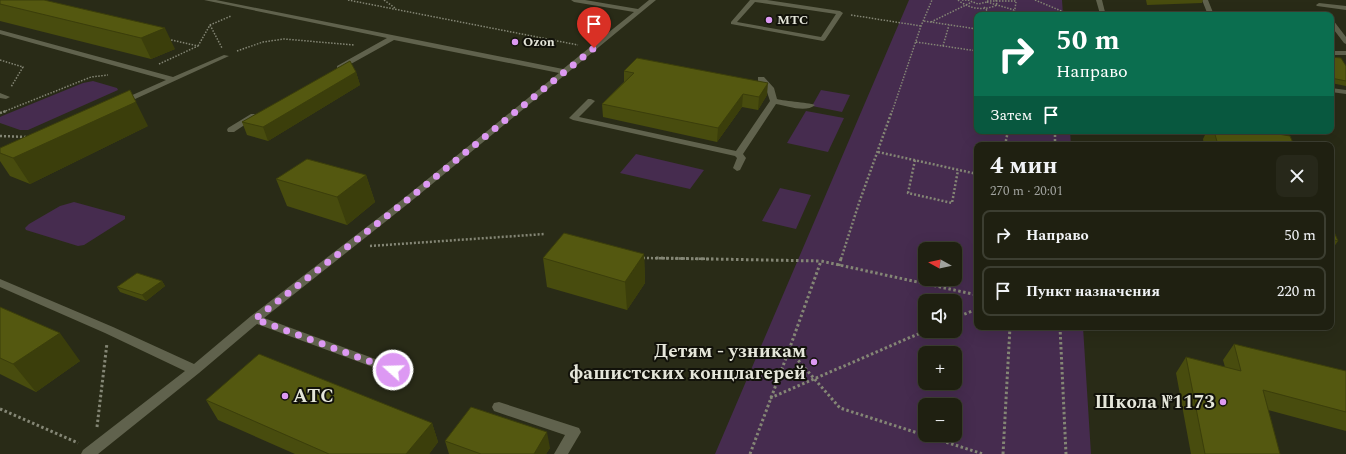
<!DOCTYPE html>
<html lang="ru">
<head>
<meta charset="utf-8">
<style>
  body { margin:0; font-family:Spectral,serif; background:#27281a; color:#f1f3f6; height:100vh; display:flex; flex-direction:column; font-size:15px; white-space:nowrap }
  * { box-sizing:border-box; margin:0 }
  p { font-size:13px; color:#a1a39f }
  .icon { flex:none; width:22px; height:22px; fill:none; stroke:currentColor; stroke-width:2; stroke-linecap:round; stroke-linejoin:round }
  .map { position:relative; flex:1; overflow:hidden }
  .side { position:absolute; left:974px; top:142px; width:360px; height:188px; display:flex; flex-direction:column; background:#1f2011; border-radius:8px; box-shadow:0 4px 16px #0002,0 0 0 1px #3c3e31 }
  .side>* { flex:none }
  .guide { position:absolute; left:974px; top:12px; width:360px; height:122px; border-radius:8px; box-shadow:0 4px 16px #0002,0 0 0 1px #3c3e31; background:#0b6e4f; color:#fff; overflow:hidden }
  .needle { width:26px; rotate:278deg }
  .buttons { position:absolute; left:918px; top:242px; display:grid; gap:8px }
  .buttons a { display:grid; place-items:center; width:44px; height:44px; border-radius:8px; background:#1f2011; box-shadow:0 4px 16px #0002,0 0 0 1px #3c3e31; font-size:20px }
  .pin { position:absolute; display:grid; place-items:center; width:34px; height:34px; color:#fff; margin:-41px -17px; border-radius:50% 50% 50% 0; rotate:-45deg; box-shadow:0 0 4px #0007 }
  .pin .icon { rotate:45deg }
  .me { position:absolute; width:44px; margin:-22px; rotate:290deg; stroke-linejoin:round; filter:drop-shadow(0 0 3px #0008) }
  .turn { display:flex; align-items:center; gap:14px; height:84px; padding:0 16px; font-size:18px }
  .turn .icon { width:52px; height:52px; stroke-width:2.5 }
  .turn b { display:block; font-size:28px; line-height:34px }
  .then { display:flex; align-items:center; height:38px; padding:0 16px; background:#0003; gap:8px; font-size:15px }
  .round { display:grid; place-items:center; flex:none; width:42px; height:42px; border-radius:8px; background:#27281a }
  .overview { display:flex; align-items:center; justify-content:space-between; height:68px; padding:0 16px }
  h1 { font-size:24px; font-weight:700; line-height:30px }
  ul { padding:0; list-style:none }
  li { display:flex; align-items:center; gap:12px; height:50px; margin:0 8px 6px; padding:0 8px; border:2px solid #3c3e31; border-radius:8px }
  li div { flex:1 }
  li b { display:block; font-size:15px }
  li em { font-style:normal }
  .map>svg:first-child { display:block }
  .green { fill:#462c4f; fill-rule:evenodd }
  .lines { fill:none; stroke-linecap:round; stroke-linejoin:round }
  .path-far2 { stroke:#848675; stroke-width:1.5; stroke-dasharray:1.5 1.5; stroke-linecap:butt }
  .path-far1 { stroke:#848675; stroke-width:2.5; stroke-dasharray:2 2; stroke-linecap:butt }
  .path { stroke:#848675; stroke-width:3; stroke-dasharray:2.5 2.5; stroke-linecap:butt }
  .minor { fill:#60624d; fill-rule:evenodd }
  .wall { fill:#484c0e }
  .shaded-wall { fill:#3b3e0b }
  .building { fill:#545810; stroke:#3b3e0b }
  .route { stroke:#dd99f3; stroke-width:7; stroke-dasharray:0 12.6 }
  .poi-dot { fill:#dd99f3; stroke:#12120a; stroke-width:1.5 }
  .labels { text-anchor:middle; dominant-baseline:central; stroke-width:4; stroke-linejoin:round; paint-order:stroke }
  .far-poi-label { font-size:13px; font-weight:bold; fill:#e5e6da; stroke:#12120a; text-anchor:start }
  .near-poi-label { font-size:19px; font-weight:bold; fill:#e5e6da; stroke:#12120a; text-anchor:end }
</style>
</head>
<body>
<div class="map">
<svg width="1346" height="454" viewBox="0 0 1346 454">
  <rect width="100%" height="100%" fill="#292b17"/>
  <path class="green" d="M909,0H1062L1063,15H977V131H1070L1071,145H977V327H1083L1091,454H715ZM925,249H955V279H925ZM925,301H955V331H925ZM925,353H955V383H925ZM925,405H955V435H925Z
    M93,81L117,88L118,90L28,130H20L0,123V117L2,116L83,83Z
    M821,90L850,95L842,112L812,106Z
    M806,111L844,118L828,152L787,143Z
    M636,154L704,170L690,189L620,173Z
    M780,188L811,195L796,229L762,221Z
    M74,202L125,216V219L84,245L78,246L26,230L25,228L29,224L60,206Z"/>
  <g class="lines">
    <path class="path-far2" d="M348,0L578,45
      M384,0L395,8
      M958,0C969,9 984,11 997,5L996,0
      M962,0H968
      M968,0L978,4L987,2
      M1035,0L1071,15
      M987,1H1016
      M987,2L1014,10
      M984,7L991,15
      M851,15L921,26
      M1014,15L1016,2
      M924,21L977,29
      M931,22L972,2
      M210,25L222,48
      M916,42L977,51
      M198,46L210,25L231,16
      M943,46L949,25
      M237,51L263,42L284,39L354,45
      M0,60L23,67L11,87
      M159,64L198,46L167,39
      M3,112L91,77L108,75
      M892,112L921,26L932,0"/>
    <path class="path-far1" d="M0,113L6,111
      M1055,131V145
      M0,136L27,137
      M1005,145L1008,131
      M878,152L977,174
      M915,160L908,193L952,203L958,170
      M370,246L545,234
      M643,258L715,259
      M841,259L859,203L892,111"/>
    <path class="path" d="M656,258L821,261
      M839,266L841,258
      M955,318L977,309
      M1060,327L1066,454
      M789,350L821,261L977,295
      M770,398L925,331
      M0,409L78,443
      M97,427L107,343
      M750,454L789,350L840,408L983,454
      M1003,454L1010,327"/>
    <path class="minor" d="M204,0H216L563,69L634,12L574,2L571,0H585L638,9L649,0H656L409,203L264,318L397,367L399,370L397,373L393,375L389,373L257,324L199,373L98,454H81L83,450L185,371L105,333L0,287V279L113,327L194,364L251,316L403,199L559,73L394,40L340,70H337V66L387,38Z
      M750,0H767L840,11L843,13L825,40L823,41L731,24V22ZM755,2L836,14L821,37L737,22Z
      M1096,0H1102L1105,12L1119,15L1100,14Z
      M1202,0H1208L1214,15H1208Z
      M1319,3L1346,6V10L1317,6L1316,5Z
      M1331,19L1333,20L1346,37V44L1344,43L1331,26Z
      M0,30L173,77L224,55L229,56L122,105H119V101L166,80L0,34Z
      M1331,51H1346V55H1331Z
      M758,77H764L774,88L777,99C784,101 813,103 815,105C806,113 787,106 776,104L743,154L746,158L740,170L737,171L733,168L737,158L735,156L573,120L569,118L588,99H591L595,101L579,117L736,151L770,101L766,89L758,81Z
      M1331,88L1346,90V94L1331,92Z
      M0,93L10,97L6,99L0,98Z
      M251,114H254L258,116L234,132H228L227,130L228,128Z
      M499,402L579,428L581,432L568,454H554L565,435L494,411L492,407L494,403Z"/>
  </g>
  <path class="wall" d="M0,0H44L175,49L151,59L0,21Z
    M1146,0H1203L1202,3L1147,5Z
    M1331,57L1346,66V86L1331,83Z
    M624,71L767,95L758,110L742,107L717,142L603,117L602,104L624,82Z
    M356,72L360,85L268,141L247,135L242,122Z
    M148,126L30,184L10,176L0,161V148Z
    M1207,131H1260L1294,145H1204L1203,139Z
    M366,175L375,202L347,225L287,206L276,179Z
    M1331,225L1338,241L1331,251Z
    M644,254L645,283L627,310L547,287L543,258Z
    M162,281L165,286L146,301L120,292L117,287Z
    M0,307L80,361L36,392L0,374Z
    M1234,344L1346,371V431L1268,410L1280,454H1191L1176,373L1186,357L1225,367L1223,360Z
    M206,400L432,423L438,442L429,454H295L218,420Z
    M445,441L550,448L546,454H449Z"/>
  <path class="shaded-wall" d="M165,28L175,49L151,59L141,38Z
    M356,72L360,85L268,141L263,127Z
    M768,83L767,95L758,110L759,97Z
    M130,90L148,126L30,184L13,158Z
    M743,94L742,107L717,142L718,128Z
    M366,175L375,202L347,225L337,197Z
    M644,254L645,283L627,310L625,282Z
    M162,281L165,286L146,301L142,295Z
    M60,333L80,361L36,392L13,364Z
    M432,423L438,442L429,454H406Z
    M547,432L550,448L546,454H534Z"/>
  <path class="building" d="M0,0H44L165,28L141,38L0,4Z
    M1331,57L1341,58L1346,66V81L1331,78Z
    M637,58L768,83L759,97L743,94L718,128L602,104L634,73L624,71Z
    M350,61L356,72L263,127L242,122Z
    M130,90L136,102L13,158L0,153V148Z
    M1214,131H1260L1290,136L1294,145H1218Z
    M307,159L366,175L337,197L276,179Z
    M1331,225L1338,241L1331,239Z
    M564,233L644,254L625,282L543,258Z
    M137,273L162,281L142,295L117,287Z
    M0,307L60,333L13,364L0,358Z
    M1234,344L1346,371V412L1263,390L1280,454H1205L1186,357L1241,371Z
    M259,354L432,423L406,454H329L206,400Z
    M471,407L547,432L534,454H481L445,441Z"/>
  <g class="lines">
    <path class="route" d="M393,370L255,319L406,201L594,48"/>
  </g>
  <g class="poi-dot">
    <circle cx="769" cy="20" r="4"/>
    <circle cx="515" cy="42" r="4"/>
    <circle cx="814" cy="362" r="4"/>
    <circle cx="285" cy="396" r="4"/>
    <circle cx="1223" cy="402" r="4"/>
  </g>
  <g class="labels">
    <g class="far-poi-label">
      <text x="777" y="20">МТС</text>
      <text x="523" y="42">Ozon</text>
    </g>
    <g class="near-poi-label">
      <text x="806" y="351">Детям - узникам<tspan x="806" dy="22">фашистских концлагерей</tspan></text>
      <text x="293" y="396" text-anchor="start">АТС</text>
      <text x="1215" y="402">Школа №1173</text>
    </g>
  </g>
</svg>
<div class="buttons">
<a><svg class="needle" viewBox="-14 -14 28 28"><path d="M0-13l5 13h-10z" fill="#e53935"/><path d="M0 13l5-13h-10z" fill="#a1a39f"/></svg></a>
<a><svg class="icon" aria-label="sound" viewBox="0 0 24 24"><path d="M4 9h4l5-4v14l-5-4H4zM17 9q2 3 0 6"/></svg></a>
<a>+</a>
<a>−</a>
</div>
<div class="pin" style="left:594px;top:48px;background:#d93025"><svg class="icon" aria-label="arrive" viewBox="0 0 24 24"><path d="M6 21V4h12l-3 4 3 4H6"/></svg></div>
<svg class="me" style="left:393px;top:370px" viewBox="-20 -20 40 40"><circle r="17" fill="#dd99f3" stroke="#fff" stroke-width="3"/><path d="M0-11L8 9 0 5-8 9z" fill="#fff"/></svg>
<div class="guide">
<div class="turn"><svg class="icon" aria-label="right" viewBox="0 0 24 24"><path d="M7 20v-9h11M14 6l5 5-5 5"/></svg><div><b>50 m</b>Направо</div></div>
<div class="then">Затем<svg class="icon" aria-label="arrive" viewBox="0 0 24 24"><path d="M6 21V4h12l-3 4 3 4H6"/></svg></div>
</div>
<section class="side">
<div class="overview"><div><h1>4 мин</h1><p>270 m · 20:01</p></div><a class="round"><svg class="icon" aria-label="close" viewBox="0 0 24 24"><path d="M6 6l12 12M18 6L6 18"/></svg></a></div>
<ul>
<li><svg class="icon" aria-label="right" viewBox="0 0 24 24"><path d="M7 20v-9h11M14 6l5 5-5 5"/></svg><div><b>Направо</b></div><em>50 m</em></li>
<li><svg class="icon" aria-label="arrive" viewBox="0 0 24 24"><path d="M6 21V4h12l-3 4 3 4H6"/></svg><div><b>Пункт назначения</b></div><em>220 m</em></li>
</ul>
</section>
</div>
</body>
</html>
